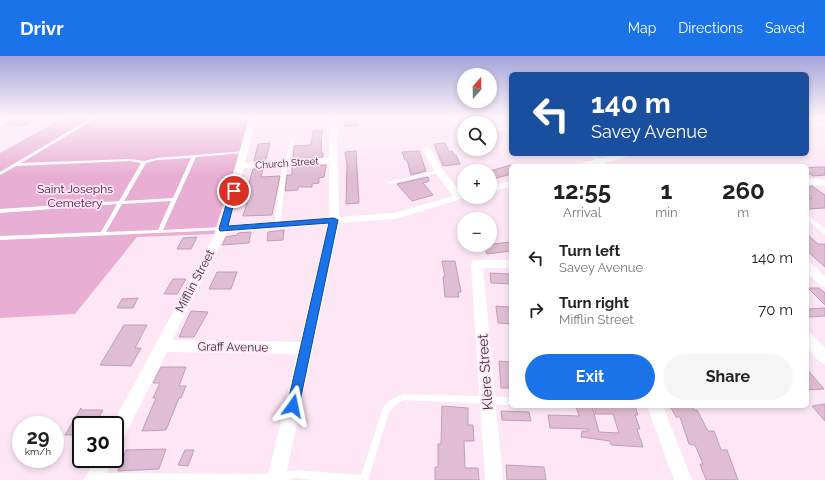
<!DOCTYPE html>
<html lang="en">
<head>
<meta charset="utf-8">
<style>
  body { margin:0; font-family:Raleway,sans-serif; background:#f6f6f6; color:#222; height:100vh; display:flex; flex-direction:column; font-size:15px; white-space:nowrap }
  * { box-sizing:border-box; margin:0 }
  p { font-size:13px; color:#767676 }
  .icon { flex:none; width:22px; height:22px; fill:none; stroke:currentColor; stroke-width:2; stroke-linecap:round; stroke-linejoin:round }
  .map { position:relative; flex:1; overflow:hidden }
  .details { position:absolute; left:509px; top:108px; width:300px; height:244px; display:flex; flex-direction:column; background:#fff; border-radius:6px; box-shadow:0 2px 6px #0003 }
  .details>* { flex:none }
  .top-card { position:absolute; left:509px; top:16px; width:300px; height:84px; border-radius:6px; box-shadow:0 2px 6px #0003; background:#1a4fa0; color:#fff; overflow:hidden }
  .needle { width:26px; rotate:20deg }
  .fabs { position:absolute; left:457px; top:12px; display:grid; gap:8px }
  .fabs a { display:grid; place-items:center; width:40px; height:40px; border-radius:50%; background:#fff; box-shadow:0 2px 6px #0003; font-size:20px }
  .speed { position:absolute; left:12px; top:360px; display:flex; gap:8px; font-size:20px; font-weight:700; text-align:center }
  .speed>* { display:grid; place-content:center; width:52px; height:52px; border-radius:50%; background:#fff; box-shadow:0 2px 6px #0003; line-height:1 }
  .speed small { font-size:10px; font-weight:400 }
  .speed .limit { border:2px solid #111; border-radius:6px; background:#fff; color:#111 }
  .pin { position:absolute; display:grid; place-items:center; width:34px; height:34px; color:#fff; margin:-17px; border:2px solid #fff; border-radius:50%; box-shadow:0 1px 4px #0007 }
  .me { position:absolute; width:44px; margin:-22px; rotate:12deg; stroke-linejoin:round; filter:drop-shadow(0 0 3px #0008) }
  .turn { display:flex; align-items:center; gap:14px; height:84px; padding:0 16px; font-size:18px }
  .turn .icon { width:52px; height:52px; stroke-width:2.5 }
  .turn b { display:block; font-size:28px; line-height:34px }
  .eta { display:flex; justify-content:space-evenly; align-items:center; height:68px; text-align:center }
  .eta b { font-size:24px; font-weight:700; line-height:28px }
  .cta { display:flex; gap:8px; margin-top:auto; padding:8px 16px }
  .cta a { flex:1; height:46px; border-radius:24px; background:#1a73e8; color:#fff; font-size:16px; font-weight:700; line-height:46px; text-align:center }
  .cta a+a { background:#f6f6f6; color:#222 }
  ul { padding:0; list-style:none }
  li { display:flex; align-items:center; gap:12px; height:52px; padding:0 16px }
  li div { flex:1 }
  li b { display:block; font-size:15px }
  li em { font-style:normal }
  header { display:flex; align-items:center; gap:24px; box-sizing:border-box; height:56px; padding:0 20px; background:#1a73e8; color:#fff }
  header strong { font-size:19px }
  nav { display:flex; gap:22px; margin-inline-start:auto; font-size:14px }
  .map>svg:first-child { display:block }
  .green { fill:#e8aed3 }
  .building { fill:#e0bdd4; stroke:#c09eb4 }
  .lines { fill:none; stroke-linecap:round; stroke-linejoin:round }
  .lane { fill:#fff; fill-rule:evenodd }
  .street { fill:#fff; fill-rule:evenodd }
  .route { fill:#1a73e8; stroke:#114b97 }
  .labels { text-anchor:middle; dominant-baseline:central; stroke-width:3.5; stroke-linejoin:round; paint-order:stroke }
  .far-street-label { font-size:10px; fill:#3d3038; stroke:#fde7f5 }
  .park-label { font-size:12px; fill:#570a45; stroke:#fde7f5 }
  .street-label { font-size:12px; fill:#3d3038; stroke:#fde7f5 }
  .near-street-label { font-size:14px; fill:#3d3038; stroke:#fde7f5 }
</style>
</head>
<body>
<header>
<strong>Drivr</strong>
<nav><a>Map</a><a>Directions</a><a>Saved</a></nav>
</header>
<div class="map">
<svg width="825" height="424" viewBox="0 0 825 424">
  <rect width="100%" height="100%" fill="#fde7f5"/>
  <path class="green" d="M65,61H228L250,63L214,178L137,181L75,258L0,262V97Z"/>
  <path class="building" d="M17,61H41L23,70L6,68Z
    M346,62H357V70H344Z
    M322,74L321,97H323V101L293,103L294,90L311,89L313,75Z
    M270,87L266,103L254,105L258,88Z
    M445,87L449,96L452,95L454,99H456L460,108L443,110L434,88Z
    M356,95L359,147L346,148L347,109L345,96Z
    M419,95L426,115L411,119L407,104H405L402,96Z
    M326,109L324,121L319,122V127L312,128V131H298V134L285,135L287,119H292V111Z
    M511,109V118L490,124V115Z
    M816,111H825V119L813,120L807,116V112Z
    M263,112L261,121L280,120L272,159L243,160L247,147L245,148L246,137L253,113Z
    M428,121L429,125L423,127L433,139L412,145L397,128Z
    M812,130L825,139V152L807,153V143L812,142L807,138V131Z
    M284,174L283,184L267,185L268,176Z
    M251,176L249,187L222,189L226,181L237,179L238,177Z
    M807,178L818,188H825V211L807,195Z
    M197,181L191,193H177L183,182Z
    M511,186V195L487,198L484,189Z
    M442,205H455L461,236H458L459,241H445L443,221H445Z
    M217,216H237L231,233H209Z
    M490,217L509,218L511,228L491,227Z
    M173,223H186L177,238H164Z
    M808,232H819L825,237V249Z
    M138,242L133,252H117L122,243Z
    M496,250L510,251L511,268L498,267Z
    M825,252V260L807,261V253Z
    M191,255L208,256L194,281H179Z
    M124,269H147L135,292H141L131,310L100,309Z
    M499,305L510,306L511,332H501Z
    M161,311H186L179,330H186L181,342H179L166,374L142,375L156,342H153L160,327H153Z
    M807,313L824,333L807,334Z
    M825,348V365L812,350Z
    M442,350L468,352V369H473L474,385H464L465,412H478L479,424H435V411H438V388H441Z
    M576,350H592L599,376L619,377L613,358H595V350H635L638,359H635L640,373H637L643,391L611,389L610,385L581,381L582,375H588V373L550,372L548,359L579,360Z
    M670,350H692L694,354H697L708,375H714L721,394H727L738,424H706L700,408H703L695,389L689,388L680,361H676Z
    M81,352V354H103L95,369H81V379H65Z
    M501,355L529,356L531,365L502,364Z
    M166,393L159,413L118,415L126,394Z
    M185,394H194L188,410L178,409Z
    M506,409L544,411L546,424H507Z"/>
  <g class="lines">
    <path class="lane" d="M93,61H98L21,107L130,103L144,105L157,102L246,95V96L244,97L196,101L163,174L223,171L225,172L226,173L225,174L0,184V180L101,176L117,148L0,157V153L119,145L141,107L130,105L16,110L0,119V116ZM191,102L173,142L124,145L146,107L157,104ZM171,145L158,174L106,176L122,148Z
      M291,83L294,84L289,107L287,108L280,169L277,171L274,169L283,107L285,106Z
      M588,98H593L609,110H604Z
      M439,114L441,115V116L389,128L387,127V126Z
      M807,159L809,160L825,173V178L823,177L807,164Z
      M404,338L511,341V349L405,344L396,348L389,357L368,424H313L295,422L288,424H93L92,421L93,418L96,417L277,418L295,414L361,419L383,352L390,344Z"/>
    <path class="street" d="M6,61H16L0,69V64Z
      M249,61H257L245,107L329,102V61H337L339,161L394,157L453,140L434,115L422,93L426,90L429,91L443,114L462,138L464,137V141H468L395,163L339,167L285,424H267L297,298L167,296L121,387L115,389V369H112L218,173ZM329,107V162L229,169L244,112ZM328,168L300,286L172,284L227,176Z
      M441,61H452L467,67H464V70Z
      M825,66V70L807,71V67Z
      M490,70L511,71V75L490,74Z
      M617,98H631L630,100L592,110H576L578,108Z
      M807,122L825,124V130L807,128Z
      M511,125V131L490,136V130Z
      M477,204H511V212H483L503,424H485L471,208L473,205Z
      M807,206L811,207L825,220V231L821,230L807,217Z
      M807,276L812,278L825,292V308L820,306L807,292Z
      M647,350H663L692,424H674Z
      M95,403H113L103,424H84Z"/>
  </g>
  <linearGradient id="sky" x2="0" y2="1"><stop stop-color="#a5a4da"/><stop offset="0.51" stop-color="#fef4fa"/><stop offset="1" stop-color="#fef4fa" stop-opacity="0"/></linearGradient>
  <rect width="825" height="120" fill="url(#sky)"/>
  <path class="route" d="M234,133L237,135L228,170L334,162L338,164L299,350L297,354L293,355L288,354L287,350L329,167L220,175L219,173L230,135Z"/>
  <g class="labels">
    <g class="far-street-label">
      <text transform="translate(287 107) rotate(-4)">Church Street</text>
    </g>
    <g class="park-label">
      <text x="75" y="133">Saint Josephs<tspan x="75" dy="14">Cemetery</tspan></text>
    </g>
    <g class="street-label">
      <text transform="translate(195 225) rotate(-62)">Mifflin Street</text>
      <text transform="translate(233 291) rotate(1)">Graff Avenue</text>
    </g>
    <g class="near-street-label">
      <text transform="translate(485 316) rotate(-94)">Klere Street</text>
    </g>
  </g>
</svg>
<div class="fabs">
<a><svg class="needle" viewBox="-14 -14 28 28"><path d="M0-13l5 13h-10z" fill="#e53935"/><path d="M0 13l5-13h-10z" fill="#767676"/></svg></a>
<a><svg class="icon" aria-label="search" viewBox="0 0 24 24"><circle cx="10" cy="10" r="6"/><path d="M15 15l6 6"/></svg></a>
<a>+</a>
<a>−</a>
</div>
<div class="speed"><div>29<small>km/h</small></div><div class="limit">30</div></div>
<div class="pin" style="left:234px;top:135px;background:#d93025"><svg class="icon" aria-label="arrive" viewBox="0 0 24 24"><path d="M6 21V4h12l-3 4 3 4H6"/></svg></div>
<svg class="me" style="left:293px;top:350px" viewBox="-20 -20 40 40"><path d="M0-17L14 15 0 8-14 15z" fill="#1a73e8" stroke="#fff" stroke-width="4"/></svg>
<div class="top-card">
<div class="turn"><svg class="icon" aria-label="left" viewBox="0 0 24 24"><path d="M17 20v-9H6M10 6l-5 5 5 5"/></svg><div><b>140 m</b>Savey Avenue</div></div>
</div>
<section class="details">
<div class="eta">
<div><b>12:55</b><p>Arrival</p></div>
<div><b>1</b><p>min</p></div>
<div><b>260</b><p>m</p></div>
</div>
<ul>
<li><svg class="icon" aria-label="left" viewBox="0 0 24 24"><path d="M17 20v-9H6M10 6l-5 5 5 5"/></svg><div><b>Turn left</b><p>Savey Avenue</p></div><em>140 m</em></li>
<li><svg class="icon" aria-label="right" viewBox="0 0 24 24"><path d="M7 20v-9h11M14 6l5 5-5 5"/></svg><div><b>Turn right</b><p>Mifflin Street</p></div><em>70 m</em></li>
</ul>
<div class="cta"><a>Exit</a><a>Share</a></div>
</section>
</div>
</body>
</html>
